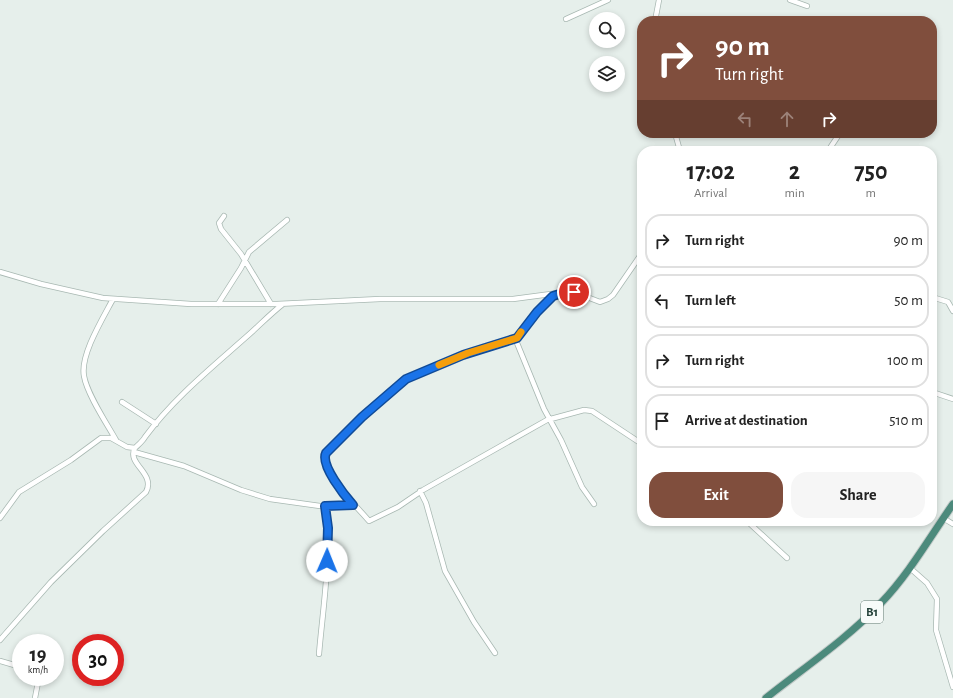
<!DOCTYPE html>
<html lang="en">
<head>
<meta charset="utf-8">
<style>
  body { margin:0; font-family:"Alegreya Sans",sans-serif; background:#f6f6f6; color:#222; height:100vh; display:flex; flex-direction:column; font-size:15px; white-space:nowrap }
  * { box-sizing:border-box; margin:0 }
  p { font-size:13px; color:#767676 }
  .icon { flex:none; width:22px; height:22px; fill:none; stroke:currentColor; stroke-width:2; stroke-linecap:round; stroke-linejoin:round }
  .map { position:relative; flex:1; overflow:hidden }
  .sheet { position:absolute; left:637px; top:146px; width:300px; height:380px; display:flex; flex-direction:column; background:#fff; border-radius:16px; box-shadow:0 2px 6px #0003 }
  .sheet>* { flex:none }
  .banner { position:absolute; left:637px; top:16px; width:300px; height:122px; border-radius:16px; box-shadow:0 2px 6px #0003; background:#804e3d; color:#fff; overflow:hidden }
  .tools { position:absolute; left:589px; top:12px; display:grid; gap:8px }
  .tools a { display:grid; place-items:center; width:36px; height:36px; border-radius:50%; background:#fff; box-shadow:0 2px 6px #0003; font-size:20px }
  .speed { position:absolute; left:12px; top:634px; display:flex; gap:8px; font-size:20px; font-weight:700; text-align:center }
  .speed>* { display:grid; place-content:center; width:52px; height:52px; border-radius:50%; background:#fff; box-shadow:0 2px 6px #0003; line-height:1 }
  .speed small { font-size:10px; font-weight:400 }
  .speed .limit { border:6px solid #d22; background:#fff; color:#111 }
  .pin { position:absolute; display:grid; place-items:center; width:34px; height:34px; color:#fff; margin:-17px; border:2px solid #fff; border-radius:50%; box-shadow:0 1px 4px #0007 }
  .me { position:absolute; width:44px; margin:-22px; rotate:1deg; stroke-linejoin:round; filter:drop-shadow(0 0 3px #0008) }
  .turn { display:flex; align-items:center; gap:14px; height:84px; padding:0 12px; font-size:18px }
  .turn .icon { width:52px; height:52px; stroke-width:2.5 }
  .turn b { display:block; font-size:28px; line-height:34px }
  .lanes { display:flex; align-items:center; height:38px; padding:0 12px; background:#0003; justify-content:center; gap:20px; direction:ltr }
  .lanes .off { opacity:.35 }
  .eta { display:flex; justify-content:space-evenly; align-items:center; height:68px; text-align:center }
  .eta b { font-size:24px; font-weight:700; line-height:28px }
  .action { display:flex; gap:8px; margin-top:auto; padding:8px 12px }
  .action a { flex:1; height:46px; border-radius:16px; background:#804e3d; color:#fff; font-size:16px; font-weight:700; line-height:46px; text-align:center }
  .action a+a { background:#f6f6f6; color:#222 }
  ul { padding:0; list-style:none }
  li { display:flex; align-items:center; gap:12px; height:54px; margin:0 8px 6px; padding:0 4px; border:2px solid #e0e0e0; border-radius:16px }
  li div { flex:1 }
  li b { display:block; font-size:15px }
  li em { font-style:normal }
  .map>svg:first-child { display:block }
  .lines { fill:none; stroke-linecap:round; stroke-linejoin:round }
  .minor-casing { stroke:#a8b8b2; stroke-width:6 }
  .trunk-casing { stroke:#c2cac8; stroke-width:9 }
  .minor { stroke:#fff; stroke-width:4.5 }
  .trunk { stroke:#4c8a7c; stroke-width:7 }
  .route-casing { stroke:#114b97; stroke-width:10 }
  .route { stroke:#1a73e8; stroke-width:7 }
  .slow { stroke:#f59e0b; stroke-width:7 }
  .labels { text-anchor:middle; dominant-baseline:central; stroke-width:3; stroke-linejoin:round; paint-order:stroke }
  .shield { fill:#f7fbf9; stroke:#637a73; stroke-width:1 }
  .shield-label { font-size:13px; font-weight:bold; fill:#24423a }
</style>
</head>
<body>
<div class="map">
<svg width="953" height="698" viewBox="0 0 953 698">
  <rect width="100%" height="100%" fill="#e6efeb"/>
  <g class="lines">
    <defs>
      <path id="minor" d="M790,0L807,6
        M566,19L608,0
        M655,21L659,0
        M675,133L680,151
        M828,151L840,133
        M224,216L219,223L221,229L241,254L271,304
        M0,272L41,284L103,298L191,304H277L380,299H513L566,292H574L600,302L608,299L613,295L642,253
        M555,295C545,302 517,331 517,343L544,409L561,440L582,487L594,504
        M932,297L948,302L953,311
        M113,299C103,318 80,355 84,376C87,394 107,424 116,440
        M218,304L241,268L249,252L287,220
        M517,338L463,355L406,379L362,417L326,453C317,471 359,508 369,521L398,507L423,490L547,420L584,410L592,411L642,444
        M932,392L953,399
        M122,402L156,424
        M134,452L184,466L241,490L270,499L320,506L353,505
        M420,491L426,503L445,571L474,622L495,653
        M0,518L19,492L71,460L101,438H111L127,447L135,448
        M943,518L953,524
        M747,521L787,558
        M910,568L927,583L937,599L936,630L953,687
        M0,640L51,582L103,531L146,492C156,473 126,464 135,448C138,445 143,441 145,437C173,399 210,369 245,338C258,327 270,314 283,304
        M319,654C323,606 332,555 325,506
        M0,661L21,667
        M35,698L39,677"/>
      <path id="trunk" d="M766,698C805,667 847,639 881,603C909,574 930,537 953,504"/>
    </defs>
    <use href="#minor" class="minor-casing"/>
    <use href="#trunk" class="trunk-casing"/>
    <use href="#minor" class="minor"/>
    <use href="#trunk" class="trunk"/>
  </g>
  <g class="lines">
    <defs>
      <path id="route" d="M327,561L328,528L325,506L353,505C345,496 320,465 326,453L362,417L406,379L463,355L517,338L537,312L553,296L566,292H574"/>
    </defs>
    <use href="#route" class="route-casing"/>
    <use href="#route" class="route"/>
    <path class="slow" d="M439,365L468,353L517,338L521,332"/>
  </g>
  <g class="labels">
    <rect class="shield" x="861" y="601" width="22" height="22" rx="3"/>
    <g class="shield-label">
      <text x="872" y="612">B1</text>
    </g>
  </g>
</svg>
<div class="tools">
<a><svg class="icon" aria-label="search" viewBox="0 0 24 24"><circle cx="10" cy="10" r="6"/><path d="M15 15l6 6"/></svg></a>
<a><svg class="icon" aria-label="layers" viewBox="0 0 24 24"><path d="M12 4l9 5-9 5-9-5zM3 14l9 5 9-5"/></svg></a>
</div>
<div class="speed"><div>19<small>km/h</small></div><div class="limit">30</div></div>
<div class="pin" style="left:574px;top:292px;background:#d93025"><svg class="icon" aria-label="arrive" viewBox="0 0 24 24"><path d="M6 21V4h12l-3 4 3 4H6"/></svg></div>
<svg class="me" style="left:327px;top:561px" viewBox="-20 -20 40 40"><circle r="19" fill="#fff"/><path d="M0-13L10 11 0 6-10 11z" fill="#1a73e8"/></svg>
<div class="banner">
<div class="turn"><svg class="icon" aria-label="right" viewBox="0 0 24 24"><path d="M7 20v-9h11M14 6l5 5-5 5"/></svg><div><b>90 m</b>Turn right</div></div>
<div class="lanes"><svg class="icon off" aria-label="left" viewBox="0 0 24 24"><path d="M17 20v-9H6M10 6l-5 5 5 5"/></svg><svg class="icon off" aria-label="ahead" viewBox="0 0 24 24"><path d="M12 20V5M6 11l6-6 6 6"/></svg><svg class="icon" aria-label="right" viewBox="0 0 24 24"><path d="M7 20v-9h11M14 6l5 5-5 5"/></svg></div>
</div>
<section class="sheet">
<div class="eta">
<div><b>17:02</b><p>Arrival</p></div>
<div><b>2</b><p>min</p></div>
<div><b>750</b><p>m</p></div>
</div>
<ul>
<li><svg class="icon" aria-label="right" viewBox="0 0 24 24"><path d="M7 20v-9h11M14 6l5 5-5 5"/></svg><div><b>Turn right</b></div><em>90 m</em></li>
<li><svg class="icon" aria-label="left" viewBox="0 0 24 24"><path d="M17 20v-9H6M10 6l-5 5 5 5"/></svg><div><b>Turn left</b></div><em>50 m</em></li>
<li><svg class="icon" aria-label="right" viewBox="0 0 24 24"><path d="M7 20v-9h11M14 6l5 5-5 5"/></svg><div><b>Turn right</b></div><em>100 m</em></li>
<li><svg class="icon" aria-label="arrive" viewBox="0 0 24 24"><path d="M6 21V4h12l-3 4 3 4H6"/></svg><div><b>Arrive at destination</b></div><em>510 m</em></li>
</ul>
<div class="action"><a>Exit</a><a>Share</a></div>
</section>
</div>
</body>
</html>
